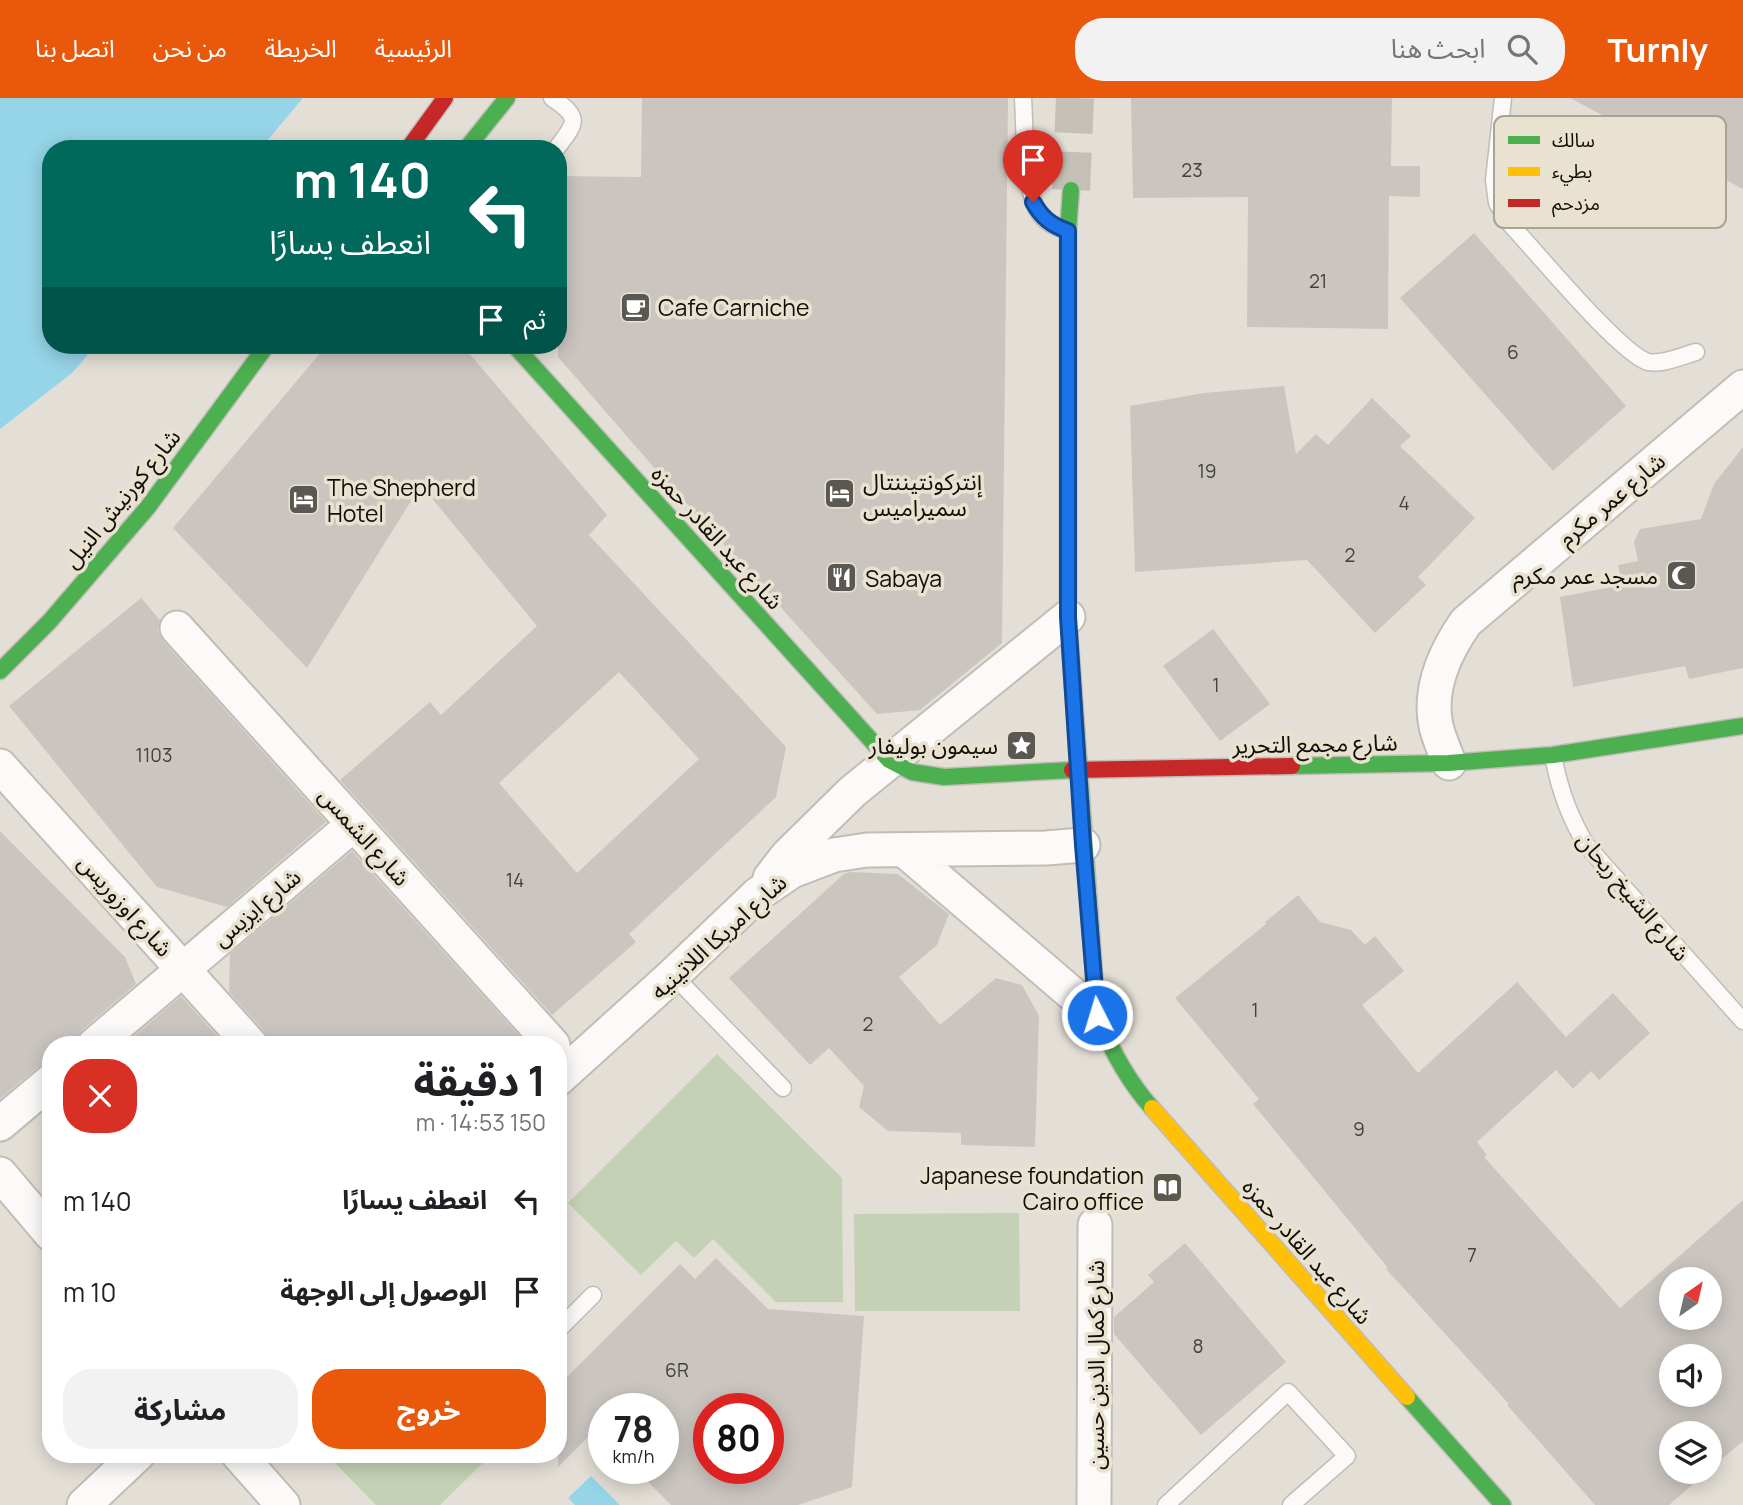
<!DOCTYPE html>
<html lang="ar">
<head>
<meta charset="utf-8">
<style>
  body { margin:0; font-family:Manrope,"Noto Sans Arabic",sans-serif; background:#f2f2f2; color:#202124; direction:rtl; height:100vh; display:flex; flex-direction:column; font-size:26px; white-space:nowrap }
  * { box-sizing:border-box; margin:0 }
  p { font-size:23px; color:#757577 }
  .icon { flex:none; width:38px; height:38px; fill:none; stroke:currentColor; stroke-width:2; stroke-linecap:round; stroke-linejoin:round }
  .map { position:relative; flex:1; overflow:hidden; direction:ltr }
  .panel { position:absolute; left:42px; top:938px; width:525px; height:427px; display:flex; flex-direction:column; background:#fff; border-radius:28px; box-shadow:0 4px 18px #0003; direction:rtl }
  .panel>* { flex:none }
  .guide { position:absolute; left:42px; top:42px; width:525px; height:214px; border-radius:28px; box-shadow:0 4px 18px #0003; direction:rtl; background:#00695c; color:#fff; overflow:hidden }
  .needle { width:46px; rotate:34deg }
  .tools { position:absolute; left:1659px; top:1169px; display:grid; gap:14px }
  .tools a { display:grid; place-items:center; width:63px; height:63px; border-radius:50%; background:#fff; box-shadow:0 4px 18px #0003; font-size:35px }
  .speed { position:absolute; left:588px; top:1295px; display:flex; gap:14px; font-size:35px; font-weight:700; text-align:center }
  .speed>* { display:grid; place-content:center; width:91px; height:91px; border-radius:50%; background:#fff; box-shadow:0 4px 18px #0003; line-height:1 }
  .speed small { font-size:18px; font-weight:400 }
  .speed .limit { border:10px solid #d22; background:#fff; color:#111 }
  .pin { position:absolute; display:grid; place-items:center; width:60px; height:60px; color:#fff; margin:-72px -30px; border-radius:50% 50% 50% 0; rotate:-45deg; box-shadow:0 0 7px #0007 }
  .pin .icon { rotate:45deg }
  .me { position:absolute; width:77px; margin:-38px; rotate:355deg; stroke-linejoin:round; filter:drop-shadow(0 0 5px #0008) }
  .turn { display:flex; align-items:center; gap:24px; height:147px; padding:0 21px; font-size:32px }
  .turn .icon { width:91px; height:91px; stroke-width:2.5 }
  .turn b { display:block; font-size:49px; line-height:60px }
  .then { display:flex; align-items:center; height:66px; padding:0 21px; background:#0003; gap:14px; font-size:26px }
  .round { display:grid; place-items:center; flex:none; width:74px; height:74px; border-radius:28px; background:#f2f2f2 }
  .head { display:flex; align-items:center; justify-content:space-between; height:119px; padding:0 21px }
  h1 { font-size:42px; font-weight:700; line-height:52px }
  .action { display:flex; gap:14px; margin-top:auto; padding:14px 21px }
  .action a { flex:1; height:80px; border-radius:28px; background:#ea580c; color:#fff; font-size:28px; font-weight:700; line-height:80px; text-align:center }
  .action a+a { background:#f2f2f2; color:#202124 }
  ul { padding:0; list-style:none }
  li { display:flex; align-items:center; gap:21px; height:91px; padding:0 21px }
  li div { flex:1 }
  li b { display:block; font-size:26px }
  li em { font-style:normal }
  header { display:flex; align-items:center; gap:42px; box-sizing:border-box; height:98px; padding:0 35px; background:#ea580c; color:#fff }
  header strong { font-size:33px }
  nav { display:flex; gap:38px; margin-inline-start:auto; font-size:24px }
  .search { width:490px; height:63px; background:#f2f2f2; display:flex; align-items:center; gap:18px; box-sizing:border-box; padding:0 24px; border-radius:28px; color:#757577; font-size:26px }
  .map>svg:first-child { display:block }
  .green { fill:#c5d1b4 }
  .water { fill:#96d4e7 }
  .building { fill:#cbc5c0; fill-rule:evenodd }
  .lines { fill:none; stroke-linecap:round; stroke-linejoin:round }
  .highway-tunnel { stroke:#c4c0b7; stroke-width:38; stroke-dasharray:38 19; stroke-linecap:butt }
  .lane-casing { stroke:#c1bdb6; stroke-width:19 }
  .street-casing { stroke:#c1bdb6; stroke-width:37 }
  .fast-casing { stroke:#c1bdb6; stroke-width:19 }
  .slow-casing { stroke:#c1bdb6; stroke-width:19 }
  .jam-casing { stroke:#c1bdb6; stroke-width:19 }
  .lane { stroke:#fbfaf9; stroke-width:16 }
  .street { stroke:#fbfaf9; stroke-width:33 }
  .fast { stroke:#4caf50; stroke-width:16 }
  .slow { stroke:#ffc107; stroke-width:16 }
  .jam { stroke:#c62828; stroke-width:16 }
  .route-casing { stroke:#114b97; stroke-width:18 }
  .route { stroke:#1a73e8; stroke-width:12 }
  .labels { text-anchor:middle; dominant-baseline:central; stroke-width:7; stroke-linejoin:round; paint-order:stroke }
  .number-label { font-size:19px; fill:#44403b }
  .poi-label { font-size:23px; fill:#120f09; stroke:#e9e2d0; text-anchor:start }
  .street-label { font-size:23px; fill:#120f09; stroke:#e9e2d0 }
  .key { fill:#e9e2d0; stroke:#a8a394; stroke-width:2 }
  .key-label { font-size:19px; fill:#120f09 }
</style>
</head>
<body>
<header>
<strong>Turnly</strong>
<div class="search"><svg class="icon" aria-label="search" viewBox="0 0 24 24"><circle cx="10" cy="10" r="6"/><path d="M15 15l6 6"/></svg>ابحث هنا</div>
<nav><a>الرئيسية</a><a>الخريطة</a><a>من نحن</a><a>اتصل بنا</a></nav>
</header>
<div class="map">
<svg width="1743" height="1407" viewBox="0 0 1743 1407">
  <rect width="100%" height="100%" fill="#e3dfd6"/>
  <path class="green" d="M717,956L842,1080L843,1204H776L713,1141L694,1160L676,1143L641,1177L568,1105Z
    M1019,1115L1020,1213H855L854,1116Z
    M336,1356H492L440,1407H376L331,1361Z"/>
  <path class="water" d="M0,0H303L260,51H51V247H96L72,275L0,331Z
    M591,1378L620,1407H575L568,1400Z"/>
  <path class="building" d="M642,0H1008L1002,545L920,612L877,616L651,366L558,259V78L641,79Z
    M1131,0H1392L1391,68H1420V99L1389,98L1388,231L1247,229L1248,99L1133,100Z
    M1570,0H1743V91Z
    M1474,135L1626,308L1553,373L1400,200Z
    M327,247H462L607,417L589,437L786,649L776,699L629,836L636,844L552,917L340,682L430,604L441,617L537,528L421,387L307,570L173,430ZM619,574L699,661L577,775L499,685Z
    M1284,288L1296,356L1316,336L1328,347L1372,300L1411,338L1400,348L1475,420L1418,479L1426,487L1375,535L1307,462L1135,474L1130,308L1204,295Z
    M1743,349V570L1689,581L1685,568L1573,589L1560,499L1622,487L1618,467L1638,463L1634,444L1640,431L1701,421L1714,386Z
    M141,500L160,522L158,533L163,543L326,724L227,809L157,789L9,608Z
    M1213,531L1270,606L1220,643L1163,568Z
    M0,733L125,859L136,886L82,932L76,940L75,947H51V964L39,968L0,1001Z
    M352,753L523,942L517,947H270L265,934L229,894L230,856Z
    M852,774L898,776L949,816L937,847L899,879L940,927L996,880L1022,887L1039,918L1035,1049L961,1047V1035L888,1033L859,1009L864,988L829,950L810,967L729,880L845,775Z
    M1298,797L1320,824L1351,832L1365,847L1375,838L1404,873L1362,907L1418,975L1517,884L1566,939L1613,895L1650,935L1599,982L1591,973L1573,991L1556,972L1477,1044L1487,1057L1484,1059L1620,1210L1743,1102V1343L1710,1371V1335H1671V1374H1707L1669,1407H1595L1507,1307L1509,1306L1386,1171L1388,1170L1253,1006L1259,1001L1175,900L1266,826L1265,824ZM1671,1181H1710V1220H1671ZM1671,1258H1710V1297H1671Z
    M181,898L225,947H124Z
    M1185,1145L1286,1264L1201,1337L1114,1236V1219L1154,1184L1148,1177Z
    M716,1160L768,1211L864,1218L852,1389L798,1407H671L634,1370H663V1311H604V1323L558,1369V1288L680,1166L695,1181ZM709,1311H768V1370H709Z"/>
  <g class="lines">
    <path class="highway-tunnel" d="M1071,92L1075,0"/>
    <defs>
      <path id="lane" d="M552,0C582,20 576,25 556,51
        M1023,0C1025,29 1023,100 1043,120C1050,127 1058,130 1067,133
        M1503,0L1494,82L1497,105L1509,125C1534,151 1620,256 1648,264C1662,267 1682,258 1696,254
        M1553,657C1559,691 1569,719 1587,748L1743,923
        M673,877L783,990
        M558,1232L593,1197
        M1166,1407L1288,1294L1347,1358L1291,1407"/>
      <path id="street" d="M177,530L553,947
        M1449,665C1445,653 1439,641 1436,628C1428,590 1445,554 1466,524L1743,289
        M0,668L251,947
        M904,752L1097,917
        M770,780L787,758L852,694L1068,519
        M94,947L354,726
        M558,981L673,877L758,796L792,773L834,757L867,752L1046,750L1083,747
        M0,1026L51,983
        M0,1076L51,1136
        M238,1356L283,1407
        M84,1407L138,1356
        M1094,1407L1095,1127"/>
      <path id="fast" d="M466,51L507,0
        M1071,92L1068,133V519L1097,917C1111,952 1127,982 1152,1010
        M514,247L889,662L912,674L944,679L1072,672
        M0,573L49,524L148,409L267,247
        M1292,668L1449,665L1553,657L1743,628
        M1407,1299L1503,1407"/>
      <path id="slow" d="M1152,1010L1407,1299"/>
      <path id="jam" d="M408,51L445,0
        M1072,672L1292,668"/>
    </defs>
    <use href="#lane" class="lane-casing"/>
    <use href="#street" class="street-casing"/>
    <use href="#fast" class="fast-casing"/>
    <use href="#slow" class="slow-casing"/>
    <use href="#jam" class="jam-casing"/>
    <use href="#lane" class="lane"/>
    <use href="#street" class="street"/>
    <use href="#fast" class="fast"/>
    <use href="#slow" class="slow"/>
    <use href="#jam" class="jam"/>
  </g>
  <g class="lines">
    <defs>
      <path id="route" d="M1033,104C1042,120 1051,127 1068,133V519L1083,747L1097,917"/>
    </defs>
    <use href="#route" class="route-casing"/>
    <use href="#route" class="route"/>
  </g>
  <defs>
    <symbol id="cafe-square" viewBox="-11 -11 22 22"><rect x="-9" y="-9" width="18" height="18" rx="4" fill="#5b5851" stroke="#e9e2d0"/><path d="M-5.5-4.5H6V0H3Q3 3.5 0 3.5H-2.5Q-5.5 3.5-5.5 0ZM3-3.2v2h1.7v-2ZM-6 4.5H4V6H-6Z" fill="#fff"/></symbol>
    <symbol id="hotel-square" viewBox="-11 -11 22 22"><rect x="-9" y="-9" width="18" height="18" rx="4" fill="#5b5851" stroke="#e9e2d0"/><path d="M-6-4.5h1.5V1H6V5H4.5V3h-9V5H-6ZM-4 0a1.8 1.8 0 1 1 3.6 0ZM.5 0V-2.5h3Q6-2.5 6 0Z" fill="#fff"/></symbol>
    <symbol id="mosque-square" viewBox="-11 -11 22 22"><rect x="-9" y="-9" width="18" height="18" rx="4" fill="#5b5851" stroke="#e9e2d0"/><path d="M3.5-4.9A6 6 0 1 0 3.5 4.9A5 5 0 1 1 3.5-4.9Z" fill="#fff"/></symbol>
    <symbol id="restaurant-square" viewBox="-11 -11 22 22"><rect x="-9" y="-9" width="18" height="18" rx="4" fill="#5b5851" stroke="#e9e2d0"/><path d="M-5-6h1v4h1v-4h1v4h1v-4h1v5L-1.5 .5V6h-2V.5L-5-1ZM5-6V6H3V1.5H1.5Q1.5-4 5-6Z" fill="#fff"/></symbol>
    <symbol id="sight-square" viewBox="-11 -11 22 22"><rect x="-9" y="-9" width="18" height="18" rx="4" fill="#5b5851" stroke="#e9e2d0"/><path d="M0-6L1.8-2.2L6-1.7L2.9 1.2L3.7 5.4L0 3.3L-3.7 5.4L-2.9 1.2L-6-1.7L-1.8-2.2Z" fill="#fff"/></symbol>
    <symbol id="library-square" viewBox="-11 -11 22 22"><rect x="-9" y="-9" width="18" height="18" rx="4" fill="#5b5851" stroke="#e9e2d0"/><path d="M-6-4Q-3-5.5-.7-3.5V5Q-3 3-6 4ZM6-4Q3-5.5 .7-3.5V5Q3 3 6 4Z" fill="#fff"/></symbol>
  </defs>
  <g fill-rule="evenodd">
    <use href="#cafe-square" x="618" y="192" width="35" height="35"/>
    <use href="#hotel-square" x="822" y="378" width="35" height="35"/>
    <use href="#hotel-square" x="286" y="384" width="35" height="35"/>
    <use href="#mosque-square" x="1664" y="460" width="35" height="35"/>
    <use href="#restaurant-square" x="824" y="462" width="35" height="35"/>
    <use href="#sight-square" x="1004" y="630" width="35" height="35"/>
    <use href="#library-square" x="1150" y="1072" width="35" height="35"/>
  </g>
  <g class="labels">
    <g class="number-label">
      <text x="1192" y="72">23</text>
      <text x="1318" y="183">21</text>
      <text x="1513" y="254">6</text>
      <text x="1207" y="373">19</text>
      <text x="1404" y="405">4</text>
      <text x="1350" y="457">2</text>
      <text x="1216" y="587">1</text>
      <text x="154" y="657">1103</text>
      <text x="515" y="782">14</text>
      <text x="1255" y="912">1</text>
      <text x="868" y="926">2</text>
      <text x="1359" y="1031">9</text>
      <text x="1472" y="1157">7</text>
      <text x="1198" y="1248">8</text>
      <text x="677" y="1272">6R</text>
    </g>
    <g class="poi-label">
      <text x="658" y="209">Cafe Carniche</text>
      <text x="863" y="383">إنتركونتيننتال<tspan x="863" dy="26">سميراميس</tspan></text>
      <text x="327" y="389">The Shepherd<tspan x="327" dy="26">Hotel</tspan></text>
      <text x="1658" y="477" text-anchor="end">مسجد عمر مكرم</text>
      <text x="865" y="480">Sabaya</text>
      <text x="998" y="647" text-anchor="end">سيمون بوليفار</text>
      <text x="1144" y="1077" text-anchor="end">Japanese foundation<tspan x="1144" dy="26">Cairo office</tspan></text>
    </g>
    <g class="street-label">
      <text transform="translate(121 400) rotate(-51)">شارع كورنيش النيل</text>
      <text transform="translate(1611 401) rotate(-40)">شارع عمر مكرم</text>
      <text transform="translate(718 439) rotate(48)">شارع عبد القادر حمزه</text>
      <text transform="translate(1315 645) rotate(-1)">شارع مجمع التحرير</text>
      <text transform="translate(365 738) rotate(48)">شارع الشمس</text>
      <text transform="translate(1634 798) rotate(50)">شارع الشيخ ريحان</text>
      <text transform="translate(126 807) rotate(48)">شارع اوزوريس</text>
      <text transform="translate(256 809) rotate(-40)">شارع ايزيس</text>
      <text transform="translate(718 838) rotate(-42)">شارع امريكا اللاتينيه</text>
      <text transform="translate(1308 1153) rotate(49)">شارع عبد القادر حمزه</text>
      <text transform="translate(1095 1267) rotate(-90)">شارع كمال الدين حسين</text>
    </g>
  </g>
  <rect x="1494" y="18" width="232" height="112" rx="10" class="key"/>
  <rect x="1508" y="38" width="32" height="8" fill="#4caf50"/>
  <rect x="1508" y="69" width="32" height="9" fill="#ffc107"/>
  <rect x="1508" y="101" width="32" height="8" fill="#c62828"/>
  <g class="key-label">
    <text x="1552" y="49">سالك</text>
    <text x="1552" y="80">بطيء</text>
    <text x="1552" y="112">مزدحم</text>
  </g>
</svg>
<div class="tools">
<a><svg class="needle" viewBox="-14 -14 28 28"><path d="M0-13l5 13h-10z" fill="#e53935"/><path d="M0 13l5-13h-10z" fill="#757577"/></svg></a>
<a><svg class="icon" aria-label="sound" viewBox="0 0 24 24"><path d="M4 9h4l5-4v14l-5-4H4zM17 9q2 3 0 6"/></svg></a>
<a><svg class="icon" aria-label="layers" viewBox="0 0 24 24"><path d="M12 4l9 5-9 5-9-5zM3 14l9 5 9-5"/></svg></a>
</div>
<div class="speed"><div>78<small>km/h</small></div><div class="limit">80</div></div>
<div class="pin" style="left:1033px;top:104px;background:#d93025"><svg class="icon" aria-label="arrive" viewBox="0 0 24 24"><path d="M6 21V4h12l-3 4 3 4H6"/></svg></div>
<svg class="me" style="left:1097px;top:917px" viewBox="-20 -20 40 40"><circle r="17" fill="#1a73e8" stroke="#fff" stroke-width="3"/><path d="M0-11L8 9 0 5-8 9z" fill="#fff"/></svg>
<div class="guide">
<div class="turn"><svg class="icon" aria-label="left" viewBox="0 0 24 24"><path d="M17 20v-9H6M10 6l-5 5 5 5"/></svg><div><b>140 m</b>انعطف يسارًا</div></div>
<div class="then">ثم<svg class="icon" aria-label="arrive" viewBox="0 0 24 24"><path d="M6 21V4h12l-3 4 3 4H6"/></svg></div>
</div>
<section class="panel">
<div class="head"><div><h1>1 دقيقة</h1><p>150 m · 14:53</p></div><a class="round" style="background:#d93025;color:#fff"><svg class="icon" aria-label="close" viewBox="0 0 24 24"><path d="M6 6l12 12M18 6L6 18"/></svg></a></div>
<ul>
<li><svg class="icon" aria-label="left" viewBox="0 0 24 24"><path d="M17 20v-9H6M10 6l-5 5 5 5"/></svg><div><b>انعطف يسارًا</b></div><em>140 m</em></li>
<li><svg class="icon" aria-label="arrive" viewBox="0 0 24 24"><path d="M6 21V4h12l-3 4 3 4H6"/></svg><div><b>الوصول إلى الوجهة</b></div><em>10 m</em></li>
</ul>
<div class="action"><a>خروج</a><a>مشاركة</a></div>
</section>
</div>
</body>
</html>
